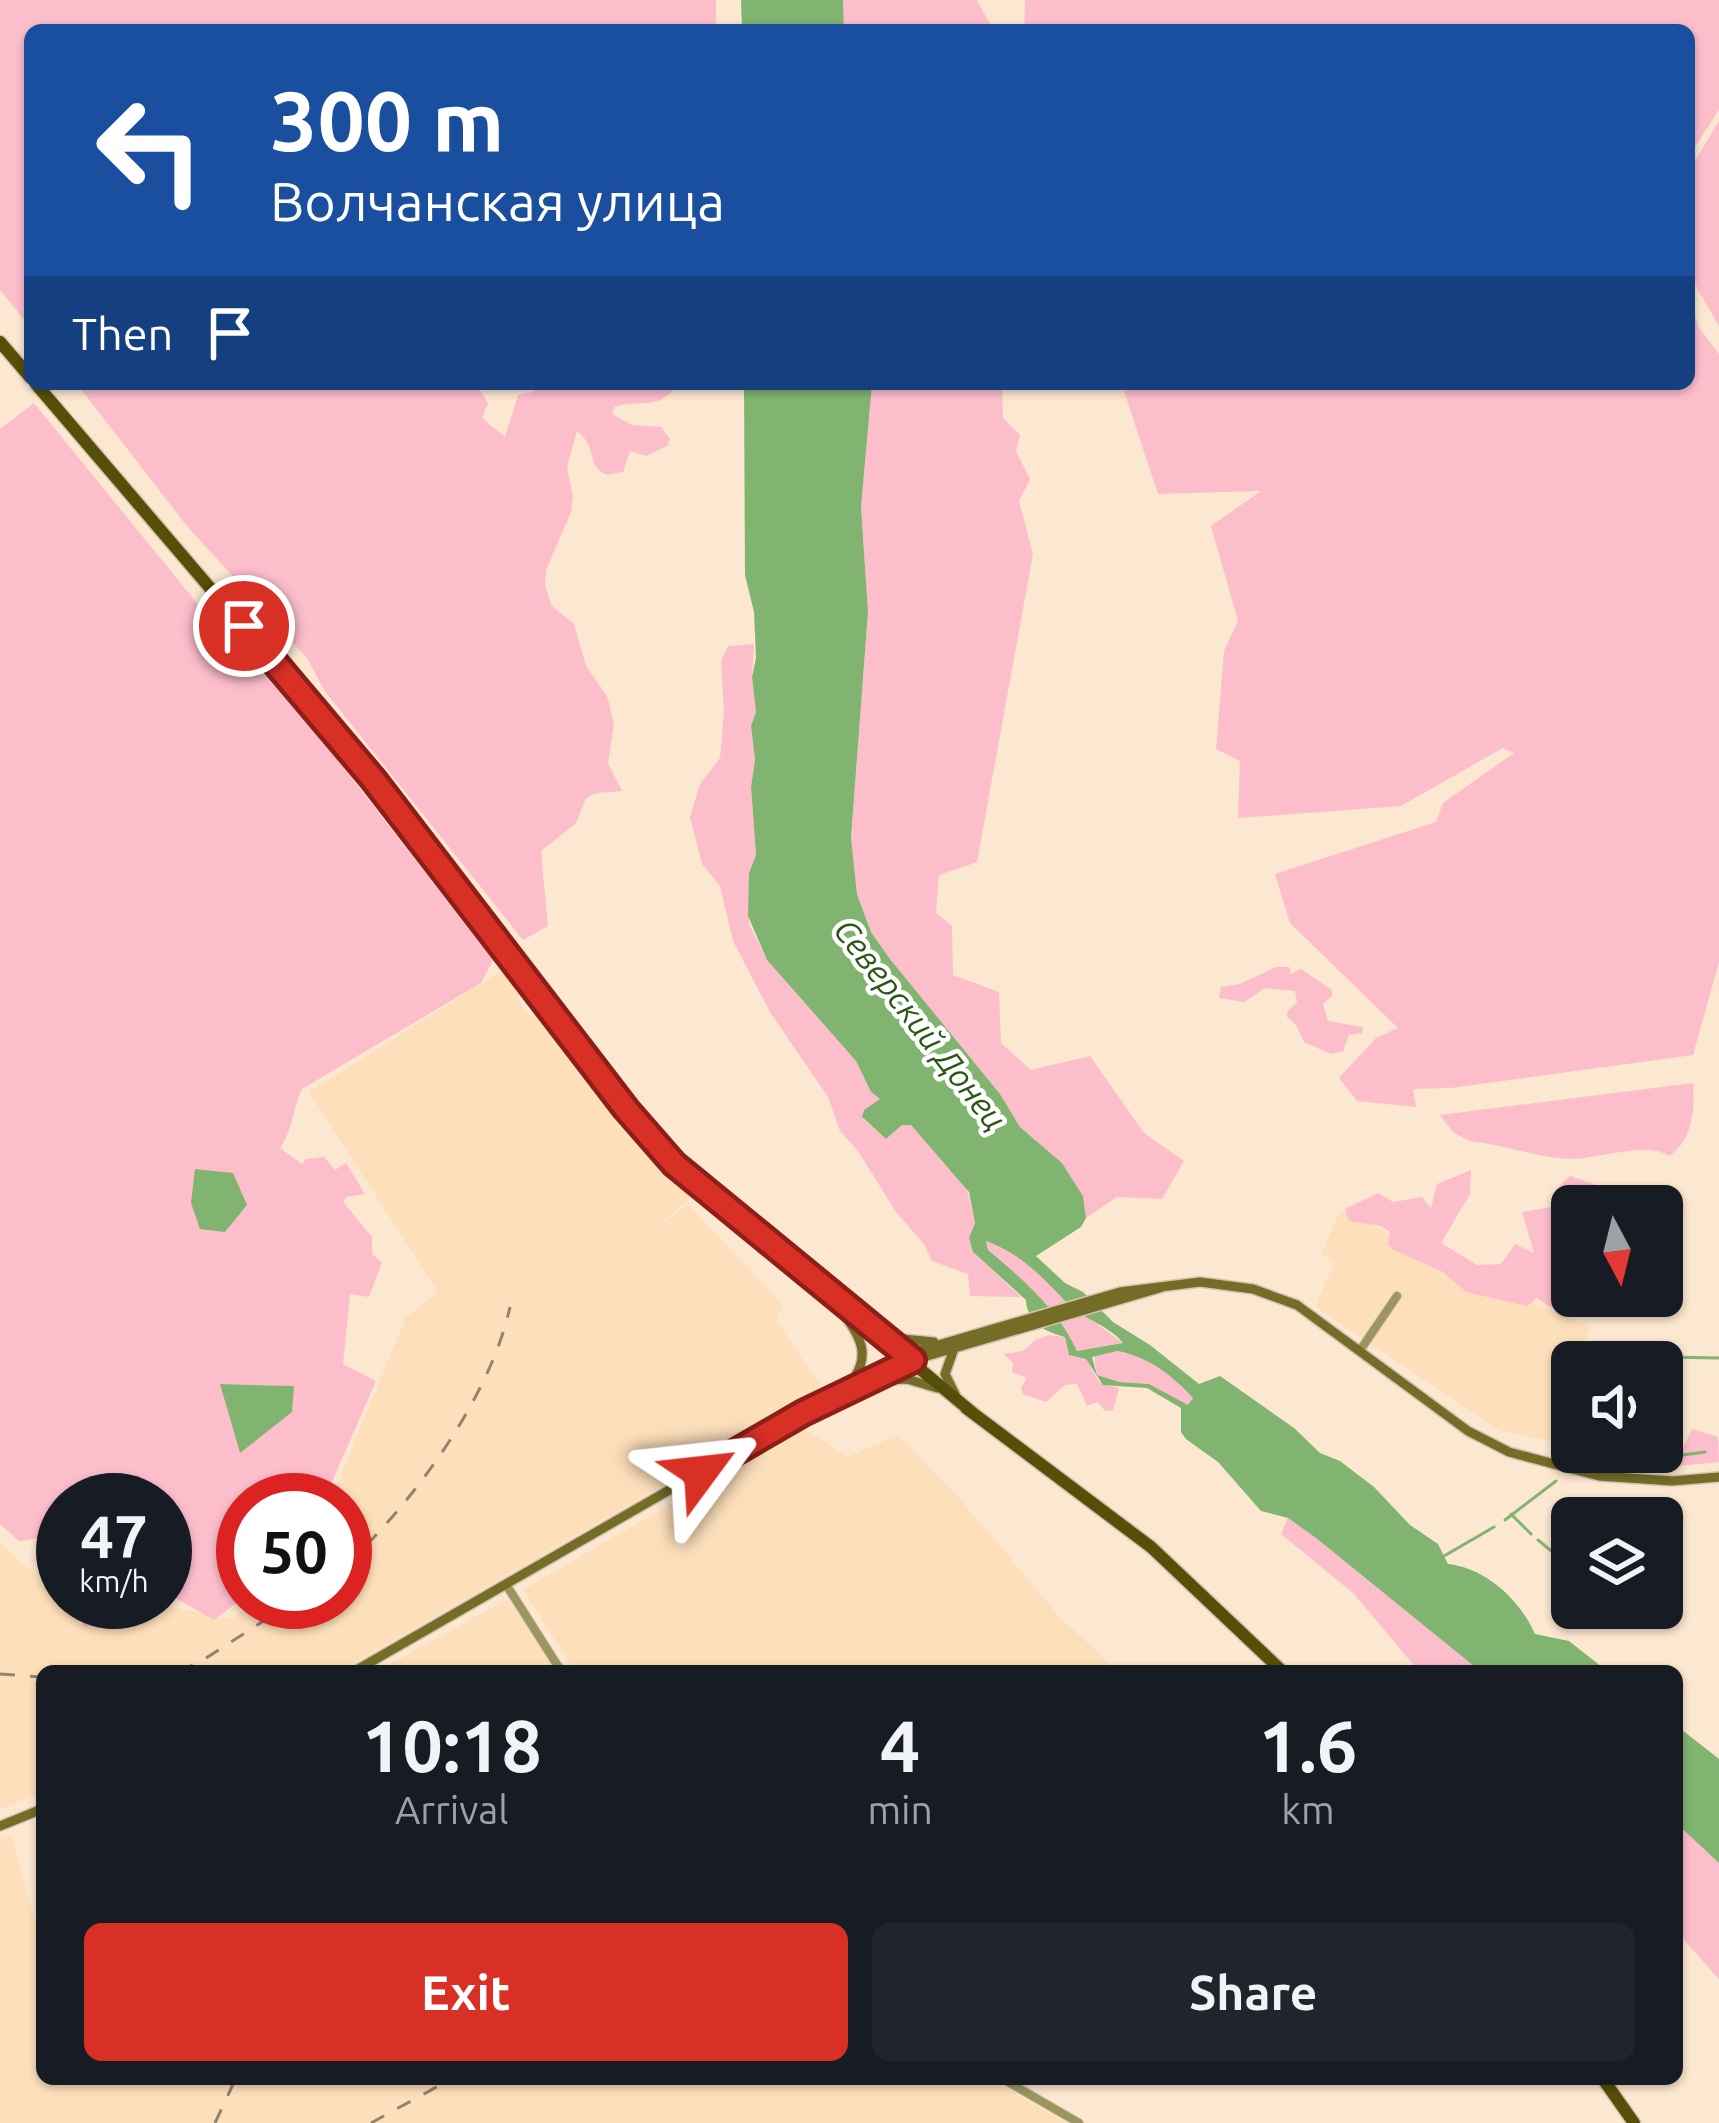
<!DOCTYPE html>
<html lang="en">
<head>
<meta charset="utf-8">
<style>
  body { margin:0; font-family:Ubuntu,sans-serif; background:#20242c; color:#f1f3f6; height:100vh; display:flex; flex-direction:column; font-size:45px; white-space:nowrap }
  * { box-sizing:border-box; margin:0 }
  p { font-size:39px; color:#9ea1a6 }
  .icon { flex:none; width:66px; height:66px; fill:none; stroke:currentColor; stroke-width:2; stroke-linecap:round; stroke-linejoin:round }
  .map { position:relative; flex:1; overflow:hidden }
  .panel { position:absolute; left:36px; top:1665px; width:1647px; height:420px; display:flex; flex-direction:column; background:#171b24; border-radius:18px; box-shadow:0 3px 9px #0004 }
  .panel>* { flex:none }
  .guide { position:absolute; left:24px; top:24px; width:1671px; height:366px; border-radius:18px; box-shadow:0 3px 9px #0004; background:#1a4fa0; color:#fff; overflow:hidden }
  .needle { width:78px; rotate:173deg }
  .fabs { position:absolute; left:1551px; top:1185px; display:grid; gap:24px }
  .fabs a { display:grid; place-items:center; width:132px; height:132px; border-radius:18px; background:#171b24; box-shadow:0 3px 9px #0004; font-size:60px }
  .speed { position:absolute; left:36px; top:1473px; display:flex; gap:24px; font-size:60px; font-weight:700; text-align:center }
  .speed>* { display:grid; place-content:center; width:156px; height:156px; border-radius:50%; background:#171b24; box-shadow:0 3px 9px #0004; line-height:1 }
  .speed small { font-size:30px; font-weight:400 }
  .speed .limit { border:18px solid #d22; background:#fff; color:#111 }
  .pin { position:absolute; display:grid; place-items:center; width:102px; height:102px; color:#fff; margin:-51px; border:6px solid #fff; border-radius:50%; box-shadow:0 3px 12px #0007 }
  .me { position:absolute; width:132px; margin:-66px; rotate:60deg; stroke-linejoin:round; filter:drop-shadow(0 0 9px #0008) }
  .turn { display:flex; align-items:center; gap:42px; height:252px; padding:0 48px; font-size:54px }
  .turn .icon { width:156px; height:156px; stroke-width:2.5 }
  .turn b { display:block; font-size:84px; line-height:102px }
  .then { display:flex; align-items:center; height:114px; padding:0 48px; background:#0003; gap:24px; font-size:45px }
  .eta { display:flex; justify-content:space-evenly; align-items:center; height:204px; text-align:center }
  .eta b { font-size:72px; font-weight:700; line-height:84px }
  .action { display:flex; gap:24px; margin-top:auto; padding:24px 48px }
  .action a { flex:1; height:138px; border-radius:18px; background:#d93025; color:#fff; font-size:48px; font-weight:700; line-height:138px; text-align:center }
  .action a+a { background:#20242c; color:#f1f3f6 }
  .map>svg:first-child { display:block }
  .built { fill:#fddfbb }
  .green { fill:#fdbecc; fill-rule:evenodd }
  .water { fill:#82b471; fill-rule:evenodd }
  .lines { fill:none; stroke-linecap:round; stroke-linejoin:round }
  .stream { stroke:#82b471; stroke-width:3 }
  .tertiary-casing { stroke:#d6c3af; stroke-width:10 }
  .secondary-casing { stroke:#d6c3af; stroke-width:12 }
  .primary-casing { stroke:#d6c3af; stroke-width:15 }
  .tertiary { stroke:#9b965f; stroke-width:8 }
  .secondary { stroke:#736d27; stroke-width:9 }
  .primary { stroke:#554f08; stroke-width:12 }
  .rail { stroke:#928372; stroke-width:3; stroke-dasharray:15 15; stroke-linecap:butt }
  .route-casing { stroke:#8d1f18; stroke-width:30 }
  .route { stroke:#d93025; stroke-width:21 }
  .labels { text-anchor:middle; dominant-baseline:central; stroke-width:9; stroke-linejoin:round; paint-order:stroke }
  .water-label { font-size:33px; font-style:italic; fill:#295815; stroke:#fff }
</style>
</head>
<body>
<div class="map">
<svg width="1719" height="2123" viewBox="0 0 1719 2123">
  <rect width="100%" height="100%" fill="#fce7d0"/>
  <path class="built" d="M508,967L520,984L518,1002L529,1015L542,1013L619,1115L628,1135L637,1139L693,1196L639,1242L688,1204L783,1305L776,1320L825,1392L340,1671H42V1792L0,1809V1543L44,1583L63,1587V1602H143L231,1619L253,1602H345V1500H331L406,1317L438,1292L309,1092Z
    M1340,1211L1356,1215L1486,1294L1526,1300L1591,1327L1568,1375L1572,1377V1445L1500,1431L1315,1306L1335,1262L1321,1254Z
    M803,1427L847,1457L898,1435L955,1493L1059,1616L1117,1671H575L523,1590Z
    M508,1599L555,1671L381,1669Z
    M11,1835L42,1946V2079H991L1066,2123H0V1839Z"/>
  <path class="green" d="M0,0H716V30H30V327L0,290Z
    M843,0H977L993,30H844Z
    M1025,0H1719V110L1689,156V30H1024Z
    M1719,121V326L1697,288L1691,263L1689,186L1693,164Z
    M1689,302L1700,329L1719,354V962L1693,1055L1451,1088L1413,1089L1416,1107L1357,1101L1339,1078L1376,1038L1398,1028L1290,923L1275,874L1436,822L1443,803L1514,753L1503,748L1401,806L1238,818L1240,761L1216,749L1224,651L1238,621L1211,526L1261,491L1158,494L1124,391L1134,384H1689Z
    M77,384H476L488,403L482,418L505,437L518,395L533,392L535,384H678C660,411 640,399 614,407L612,414L632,425L661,427L670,439L667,446L646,456L630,451L623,472L607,475C585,466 599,448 577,431L567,467L573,496L571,512L546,570L545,585L552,606L574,624L586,666L607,696L614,724L608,763L622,791L597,793L586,798L576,823L541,851L548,926L523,940L324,690L307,658L187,526Z
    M872,384H1002L1003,418L1020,435L1016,451L1030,479L1019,501L1033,554L977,862L939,875L936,913L952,926L953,975L999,992L1001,1043L1031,1070L1090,1056L1144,1133L1184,1161L1162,1199L1117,1197L1086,1218L1083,1196L1062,1163L1020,1127L1000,1094L890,959L871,932L857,894L851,838L868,612L861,507Z
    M34,403L253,672L274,678L493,960L481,983L302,1089C292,1111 293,1129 280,1148L302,1164L306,1159L324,1157L335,1170L346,1163L365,1194L346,1197L343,1202L372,1237V1254L382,1262L369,1297L350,1294L343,1364L376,1381L324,1500H243V1598L214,1620L165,1592V1500H63V1557L41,1538L19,1541L0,1524V429ZM221,1384L293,1386L240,1452Z
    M754,644L752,677L756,712L751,726L755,761L751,787L756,855L749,873V924L767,960L856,1061L871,1092L880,1099L863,1119L886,1139L902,1125H911L967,1189L975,1223L969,1238L973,1252L1021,1297L970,1296L968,1274L932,1261L924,1244L896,1212L858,1151L840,1131L828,1097L770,1012L733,941L720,886L702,864L690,817L700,784L720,758L724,711L721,661L728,646Z
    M1276,967H1289L1291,974L1301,969L1332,990V996L1323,1004L1328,1021L1363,1027L1362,1033L1349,1035L1343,1051L1331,1054L1304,1042L1296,1025L1287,1017L1288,1010L1297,1003L1295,991L1265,988L1244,1002L1219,998L1221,987L1240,984Z
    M1693,1083C1695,1109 1693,1140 1669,1156C1651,1143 1608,1155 1585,1158C1552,1163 1504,1144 1469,1141L1453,1132L1440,1115Z
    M1471,1170L1470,1194L1441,1243L1477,1265L1501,1264L1515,1244L1534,1253L1522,1212L1551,1207L1556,1189L1570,1176L1599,1186L1591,1206H1572V1235L1551,1268L1572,1276L1563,1304L1552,1308L1537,1298L1527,1306L1466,1292L1443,1272L1392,1249L1388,1244L1390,1232L1381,1226L1349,1221L1345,1209L1378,1193L1393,1202L1422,1197L1431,1208L1437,1184Z
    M986,1241C1012,1251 1055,1272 1065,1301L1123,1343L1077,1351C1059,1312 1022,1278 988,1250Z
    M1050,1335L1065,1337L1069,1355L1086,1359L1099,1382L1119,1388L1113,1410L1105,1411L1098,1402L1087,1406L1077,1384L1065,1385L1046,1402L1023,1394L1021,1388L1027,1378L1012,1372L1013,1363L1004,1354L1023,1351L1035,1340Z
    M1117,1351C1148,1356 1172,1376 1193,1398L1188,1406L1149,1384L1119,1382L1097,1375L1094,1355Z
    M1692,1429L1718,1437L1719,1462L1647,1469L1572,1459L1575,1452H1603L1675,1465Z
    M1288,1518L1316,1538L1480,1671H1419L1353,1593L1281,1534Z
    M81,1602H159V1616L83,1627Z
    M1677,1824L1719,1863V1979L1677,1932Z"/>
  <path class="water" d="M741,0H843L844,30H742Z
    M744,384H872L861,507L868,612L851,838L857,894L871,932L890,959L1000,1094L1020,1127L1062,1163L1083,1196L1086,1218L1081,1227L1036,1256L1065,1283L1083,1292L1113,1322L1150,1345L1199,1384L1220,1376L1294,1428L1320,1453L1340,1461L1374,1487L1410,1525L1438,1544L1448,1564C1486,1568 1520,1600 1535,1634L1569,1641L1607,1671H1480L1316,1538L1288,1518L1261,1511L1218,1462L1186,1439L1181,1432V1408L1147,1388L1103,1385L1086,1359L1069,1355L1065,1337C1046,1332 1027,1323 1026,1300L973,1252L969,1238L975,1223L969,1192L911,1125H902L886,1139L862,1117L864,1110L880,1099L871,1092L856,1061L767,960L748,916L749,873L756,855L751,787L755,760L751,726L756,712L752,677L756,658L754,612L745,575ZM986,1241C1022,1254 1044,1279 1068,1304C1084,1319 1111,1327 1123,1343L1077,1351C1059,1311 1022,1278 988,1250ZM1117,1351C1147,1356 1172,1375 1193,1398L1188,1405L1149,1384L1119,1382L1097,1375L1092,1357Z
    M195,1169L233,1173L247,1205L225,1232L200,1229L191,1203Z
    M220,1384L294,1386L292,1412L240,1453Z
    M1677,1726L1719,1759V1863L1677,1824Z"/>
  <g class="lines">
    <path class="stream" d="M1659,1362L1665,1357L1719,1358
      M1586,1452L1630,1462L1705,1452
      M1581,1456L1583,1452
      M1511,1514L1531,1534
      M1505,1520L1556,1481
      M1538,1540L1572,1568
      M1444,1556L1494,1527"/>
    <defs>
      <path id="tertiary" d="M1361,1349L1397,1296
        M507,1586L561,1671
        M1003,2079L1079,2123"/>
      <path id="secondary" d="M866,1319L903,1339L934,1342
        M848,1320C861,1339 868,1354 856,1375
        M870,1381L907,1379L937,1388
        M955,1394L945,1374L955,1346
        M803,1413L808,1406L897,1357L1120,1292L1200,1282L1253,1289L1297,1305L1468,1431L1509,1452L1599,1476L1672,1481L1719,1477
        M355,1671L803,1413L893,1366L1163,1287
        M0,1826L42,1809"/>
      <path id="primary" d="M0,342L30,377
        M36,384L373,779L626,1109L673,1164L973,1413
        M816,1289L888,1349
        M966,1408L1151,1547L1282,1671
        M1603,2079L1634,2123"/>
    </defs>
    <use href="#tertiary" class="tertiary-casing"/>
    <use href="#secondary" class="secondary-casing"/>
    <use href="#primary" class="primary-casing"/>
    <use href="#tertiary" class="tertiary"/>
    <use href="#secondary" class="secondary"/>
    <use href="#primary" class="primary"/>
    <path class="rail" d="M345,1566C413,1503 490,1398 510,1307
      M179,1671L200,1662L293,1602
      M0,1674L42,1677
      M215,2123L235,2080
      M371,2123L451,2079"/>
  </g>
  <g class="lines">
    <defs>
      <path id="route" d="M244,626L373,779L626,1109L674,1164L913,1360L803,1413L701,1472"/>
    </defs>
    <use href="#route" class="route-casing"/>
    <use href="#route" class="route"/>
  </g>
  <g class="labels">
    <g class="water-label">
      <text transform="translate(921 1024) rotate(52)">Северский Донец</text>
    </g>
  </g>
</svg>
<div class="fabs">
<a><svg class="needle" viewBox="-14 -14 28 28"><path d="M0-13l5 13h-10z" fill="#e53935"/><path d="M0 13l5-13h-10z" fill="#9ea1a6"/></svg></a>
<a><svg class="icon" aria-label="sound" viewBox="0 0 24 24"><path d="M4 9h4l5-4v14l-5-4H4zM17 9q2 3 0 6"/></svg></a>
<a><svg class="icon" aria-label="layers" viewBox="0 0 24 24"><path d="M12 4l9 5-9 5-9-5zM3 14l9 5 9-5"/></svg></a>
</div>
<div class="speed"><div>47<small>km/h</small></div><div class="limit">50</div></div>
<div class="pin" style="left:244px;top:626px;background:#d93025"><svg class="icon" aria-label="arrive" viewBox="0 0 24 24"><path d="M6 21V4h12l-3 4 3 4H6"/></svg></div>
<svg class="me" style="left:701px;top:1472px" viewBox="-20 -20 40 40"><path d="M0-17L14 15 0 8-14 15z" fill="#d93025" stroke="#fff" stroke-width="4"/></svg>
<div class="guide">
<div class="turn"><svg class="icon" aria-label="left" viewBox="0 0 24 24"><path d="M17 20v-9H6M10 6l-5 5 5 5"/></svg><div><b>300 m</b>Волчанская улица</div></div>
<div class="then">Then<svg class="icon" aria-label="arrive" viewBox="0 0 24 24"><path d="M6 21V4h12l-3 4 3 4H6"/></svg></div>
</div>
<section class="panel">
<div class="eta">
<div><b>10:18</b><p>Arrival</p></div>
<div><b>4</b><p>min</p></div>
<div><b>1.6</b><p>km</p></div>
</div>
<div class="action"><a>Exit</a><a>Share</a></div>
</section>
</div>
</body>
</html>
